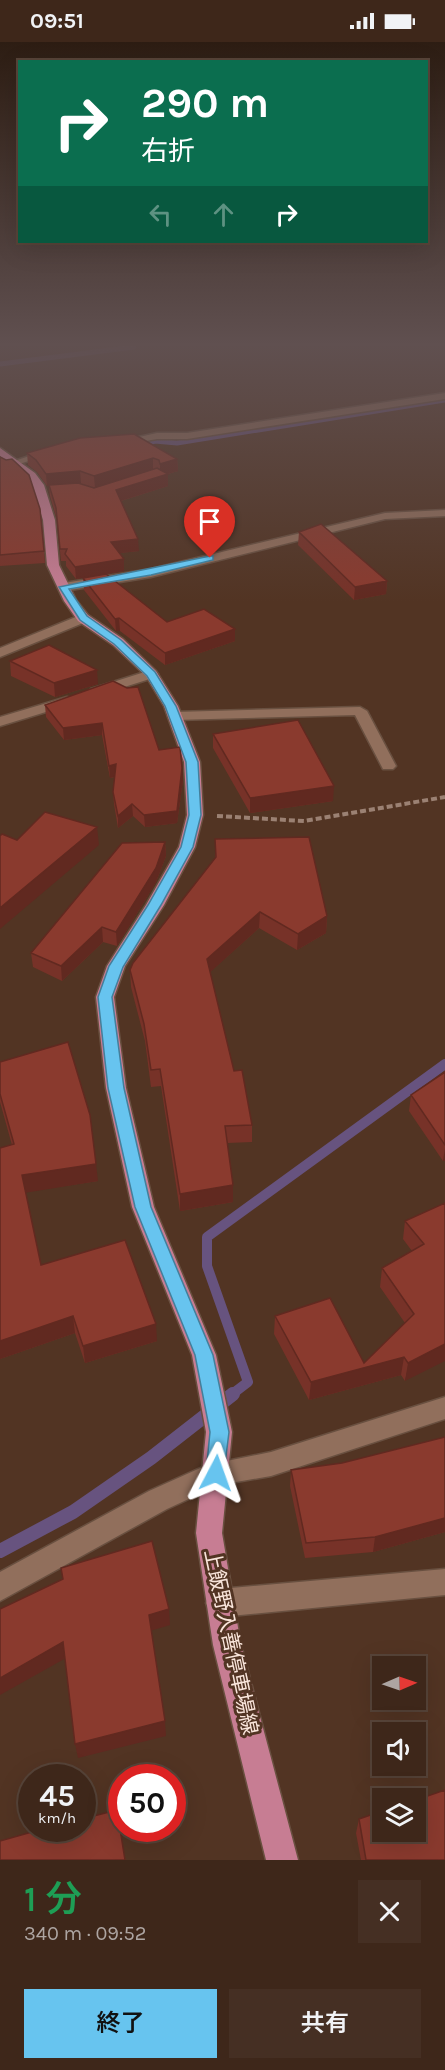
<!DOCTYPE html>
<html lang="ja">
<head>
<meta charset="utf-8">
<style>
  body { margin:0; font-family:Karla,"Noto Sans JP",sans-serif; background:#452f23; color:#f1f3f6; height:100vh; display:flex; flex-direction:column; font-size:22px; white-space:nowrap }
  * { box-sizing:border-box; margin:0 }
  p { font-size:20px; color:#ada5a2 }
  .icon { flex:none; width:33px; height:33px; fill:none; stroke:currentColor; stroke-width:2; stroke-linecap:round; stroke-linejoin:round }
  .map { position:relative; height:1818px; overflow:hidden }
  .side { display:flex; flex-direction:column; background:#3e271a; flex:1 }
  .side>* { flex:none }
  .hud { position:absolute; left:18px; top:18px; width:410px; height:183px; border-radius:0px; box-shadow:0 6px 24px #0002,0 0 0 2px #574439; background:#0b6e4f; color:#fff; overflow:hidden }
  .needle { width:39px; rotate:88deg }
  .controls { position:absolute; left:372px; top:1614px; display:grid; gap:12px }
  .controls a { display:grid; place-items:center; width:54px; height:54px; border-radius:0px; background:#3e271a; box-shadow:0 6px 24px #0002,0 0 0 2px #574439; font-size:30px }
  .speed { position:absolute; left:18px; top:1722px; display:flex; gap:12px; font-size:30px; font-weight:700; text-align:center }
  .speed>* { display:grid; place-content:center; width:78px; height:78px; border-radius:50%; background:#3e271a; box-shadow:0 6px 24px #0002,0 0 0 2px #574439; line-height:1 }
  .speed small { font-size:15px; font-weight:400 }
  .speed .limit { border:9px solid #d22; background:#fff; color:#111 }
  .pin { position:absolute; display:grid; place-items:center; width:51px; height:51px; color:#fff; margin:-62px -26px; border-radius:50% 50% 50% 0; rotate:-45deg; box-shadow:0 0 6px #0007 }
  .pin .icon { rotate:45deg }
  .me { position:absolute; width:66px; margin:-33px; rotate:4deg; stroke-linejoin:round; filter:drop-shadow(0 0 4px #0008) }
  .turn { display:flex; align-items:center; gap:21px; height:126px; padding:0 24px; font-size:27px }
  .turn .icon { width:78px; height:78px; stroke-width:2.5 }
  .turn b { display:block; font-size:42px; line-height:51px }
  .lanes { display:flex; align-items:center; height:57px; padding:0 24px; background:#0003; justify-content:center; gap:30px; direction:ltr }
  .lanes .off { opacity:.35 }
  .round { display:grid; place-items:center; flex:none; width:63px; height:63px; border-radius:0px; background:#452f23 }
  .summary { display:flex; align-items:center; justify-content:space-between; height:102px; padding:0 24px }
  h1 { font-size:36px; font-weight:600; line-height:45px; color:#1e9e55 }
  .cta { display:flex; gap:12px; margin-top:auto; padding:12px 24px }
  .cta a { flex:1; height:69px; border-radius:0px; background:#67c4ef; color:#111; font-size:24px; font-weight:600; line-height:69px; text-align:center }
  .cta a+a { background:#452f23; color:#f1f3f6 }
  .status { display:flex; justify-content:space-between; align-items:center; height:42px; padding:0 30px; background:#3e271a; direction:ltr }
  .status svg { height:16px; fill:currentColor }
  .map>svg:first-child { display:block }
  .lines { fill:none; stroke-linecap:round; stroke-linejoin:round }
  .stream-far2 { stroke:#67537f; stroke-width:5 }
  .stream-far1 { stroke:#67537f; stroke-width:10 }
  .stream { stroke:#67537f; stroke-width:14 }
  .minor-casing { stroke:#695040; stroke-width:3 }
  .major-casing { stroke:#695040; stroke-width:3 }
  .path { stroke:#9b8173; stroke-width:4; stroke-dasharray:6 3; stroke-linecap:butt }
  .minor { fill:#916f5c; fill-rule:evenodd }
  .major { fill:#c77d93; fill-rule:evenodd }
  .wall { fill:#773228 }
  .shaded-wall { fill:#612920 }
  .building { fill:#8a3a2e; stroke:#612920; stroke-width:1.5 }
  .route { fill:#67c4ef; stroke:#437f9b; stroke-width:1.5 }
  .labels { text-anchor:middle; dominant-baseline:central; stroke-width:6; stroke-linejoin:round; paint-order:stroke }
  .street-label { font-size:21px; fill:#f9e5db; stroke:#523423 }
</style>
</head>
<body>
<div class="status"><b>09:51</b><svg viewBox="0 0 49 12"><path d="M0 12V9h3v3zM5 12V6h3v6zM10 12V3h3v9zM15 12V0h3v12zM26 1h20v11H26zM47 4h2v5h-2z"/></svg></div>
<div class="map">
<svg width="445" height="1818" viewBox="0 0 445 1818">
  <rect width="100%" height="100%" fill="#523423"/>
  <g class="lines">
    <path class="stream-far2" d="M0,322L134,305
      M138,404L155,399L177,401L445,358"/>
    <path class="stream-far1" d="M231,1353L248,1340L207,1224V1195L445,1022"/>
    <path class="stream" d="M0,1509L73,1470L151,1416L233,1352"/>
    <defs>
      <path id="minor" d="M445,351V357L187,397H157L117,404L112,401L157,391H187Z
        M45,409L54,411L16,423L11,420Z
        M445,468V474L385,477L151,535L64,549L58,545L64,541L151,527L385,471Z
        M83,572L90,576L88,579L0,615V606Z
        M151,628L158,632L156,635L96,654L89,650L91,647Z
        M67,655L72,656L74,659L72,662L0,684V675Z
        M360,665L367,669L396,724L393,727H383L355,673L175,678L168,674L175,670Z
        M445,1355V1377L271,1434L219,1443L167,1467L0,1559V1530L149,1449L207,1423L271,1410Z
        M445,1527V1553L220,1575L210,1571L206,1561L210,1551L220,1547Z"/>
      <path id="major" d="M0,406L35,431L44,443L55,478L59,523L76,558L88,573L123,597L156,629L178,664L200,720L203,773L195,805L164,863L125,924L114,955L126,1046L154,1165L216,1313L232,1390L222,1491L241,1603L298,1818H266L213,1603L196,1491L206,1390L192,1313L132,1165L106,1046L96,955L107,924L146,863L179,805L187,773L184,720L164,664L146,634L113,603L78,579L64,559L47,523L43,478L32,443L27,435L0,414Z"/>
    </defs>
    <use href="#minor" class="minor-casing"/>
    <use href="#major" class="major-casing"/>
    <path class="path" d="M217,774L304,779L445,755"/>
    <use href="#minor" class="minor"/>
    <use href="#major" class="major"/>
  </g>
  <path class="wall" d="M80,396L177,417L178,429L168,432V444L121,459L139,509L119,511L124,517V529L76,537L66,524V519H61L57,478L50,454L49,444H47L37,430L28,423L27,411Z
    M0,415L40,467L45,521L0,524Z
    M299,490L387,539L386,552L354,558L298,503Z
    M83,536L167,580L235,599L165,623L120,589H116L84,548Z
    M10,619L98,642L55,655L11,634Z
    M113,639L159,708L183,738L177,781L145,785L133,774L118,786L114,762L113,750L115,735L110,736L102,693L64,698L46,675L45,663Z
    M213,692L333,759L250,771L213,706Z
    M215,797L327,874L326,891L297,908L259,886L210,930L234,1029L252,1083V1100L227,1101L233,1143V1160L180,1169L161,1044L151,1045L145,999L131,945L130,928L215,817Z
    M165,800L166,814L156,840L117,904L103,900L62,939L33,925L31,911Z
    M0,1020L98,1139L25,1150L41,1223L157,1299L85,1321L75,1291L0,1317L12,1103L0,1060Z
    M445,1030V1119H443L409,1069L411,1053Z
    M445,1161L405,1339L401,1333L309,1358L274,1292L275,1274L364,1321L405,1281L380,1245L382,1226L412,1209L403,1197L405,1179Z
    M445,1395V1490L373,1510L305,1516L290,1444L291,1428L342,1421Z
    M359,1777L445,1818H361L356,1791Z"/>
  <path class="shaded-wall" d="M153,416V428L95,446L94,434Z
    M177,417L178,429L160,434V422Z
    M80,429L81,441L47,444L46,432Z
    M168,432V444L117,460L116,448Z
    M138,497L139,509L112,512L111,500Z
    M124,517V529L76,537L75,525Z
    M387,539L386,552L354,558L355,545Z
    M119,576L120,589H116L115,577Z
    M235,587V599L165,623V611Z
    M97,628L98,642L55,655L54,641Z
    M102,681V693L64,698L63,686Z
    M116,722L117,734L110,736L109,724Z
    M182,726L183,738L177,781L145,785L144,773Z
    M334,744L333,759L250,771V756Z
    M132,762L133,774L118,786V774Z
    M97,785L99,803L0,887V866Z
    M165,800L166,814L156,840L117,904L116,890Z
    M260,870L259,886L207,933V917Z
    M327,874L326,891L297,908L298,892Z
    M102,885L103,900L62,939L61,924Z
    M445,1106V1119H443Z
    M96,1122L98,1139L24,1151L22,1133Z
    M233,1143V1160L180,1169V1152Z
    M73,1274L75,1291L0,1317V1299Z
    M156,1282L157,1299L85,1321L83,1304Z
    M445,1302V1319L405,1339L408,1321Z
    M404,1315L401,1333L309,1358L311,1340Z
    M445,1476V1490L373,1510L375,1495Z
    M169,1567L170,1583L150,1589L149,1573Z
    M63,1600L66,1616L0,1653V1636Z
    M165,1679L166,1694L78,1716L75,1702Z"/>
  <path class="building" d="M134,392L177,417L160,422L159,418L153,416L94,434L80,429L46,432L36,418L27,411L80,396Z
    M0,415L6,418L12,417L29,433L40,467L44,509L0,513Z
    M157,426L168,432L116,448L138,497L111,500L124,517L75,525L65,512L67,507H60L56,466L49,443L78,441L94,446Z
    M321,482L387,539L355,545L299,490Z
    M106,532L167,580L204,567L235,587L165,611L119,576L115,577L83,536Z
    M49,603L97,628L54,641L10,619Z
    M113,639L127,646L138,645L159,708L180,705L182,726L177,769L144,773L132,762L118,774L113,750L116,722L109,724L102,681L63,686L45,663Z
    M298,678L334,744L250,756L213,692Z
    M45,770L97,785L0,866V794L2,792L17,798Z
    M309,795L327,874L298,892L260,870L207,917L234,1029L242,1028L252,1083L225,1084L233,1143L180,1152L160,1027L151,1028L144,982L130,928L133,921L216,815L215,797Z
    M165,800L156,826L116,890L102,885L61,924L31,911L122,801Z
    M68,1000L90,1073L96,1122L22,1133L41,1223L125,1198L156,1282L83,1304L73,1274L0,1299V1106L14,1102L0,1052V1020Z
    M445,1030V1103L411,1053Z
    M445,1161V1302L408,1321L404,1315L311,1340L275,1274L330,1256L364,1321L414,1272L382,1226L424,1202L405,1179Z
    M445,1395V1476L375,1495L306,1501L291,1428L342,1421Z
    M152,1499L169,1567L149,1573L165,1679L75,1702L63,1600L0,1636V1567L63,1537L61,1526Z
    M445,1748V1818H366L359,1777L382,1769V1790H416V1758Z
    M117,1768L125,1818H0V1799L46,1786H82V1777Z"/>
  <linearGradient id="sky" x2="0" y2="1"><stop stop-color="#2d1d13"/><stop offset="0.54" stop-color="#605050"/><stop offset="1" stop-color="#605050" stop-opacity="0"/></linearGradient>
  <rect width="445" height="560" fill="url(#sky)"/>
  <path class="route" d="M210,514H213V518L151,533L69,547L87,574L121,598L155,630L176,664L198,720L201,773L193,805L161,863L123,925L112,955L124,1046L151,1165L213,1313L229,1390L223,1438L216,1441L209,1438L206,1431L210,1390L195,1313L135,1165L108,1046L98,955L109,924L148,863L181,805L189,773L186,720L165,664L147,634L114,602L80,578L59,545Z"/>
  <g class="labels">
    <g class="street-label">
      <text transform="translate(231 1600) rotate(78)">上飯野入善停車場線</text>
    </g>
  </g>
</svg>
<div class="controls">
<a><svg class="needle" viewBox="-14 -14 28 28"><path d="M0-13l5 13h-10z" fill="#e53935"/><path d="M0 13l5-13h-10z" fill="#ada5a2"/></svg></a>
<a><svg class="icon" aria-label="sound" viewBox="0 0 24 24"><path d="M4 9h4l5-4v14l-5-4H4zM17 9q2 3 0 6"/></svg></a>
<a><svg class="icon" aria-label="layers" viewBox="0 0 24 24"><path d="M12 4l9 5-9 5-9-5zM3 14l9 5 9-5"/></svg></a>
</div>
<div class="speed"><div>45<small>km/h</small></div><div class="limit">50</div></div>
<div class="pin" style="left:210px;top:516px;background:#d93025"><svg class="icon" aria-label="arrive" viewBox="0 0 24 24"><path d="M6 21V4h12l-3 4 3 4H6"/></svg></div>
<svg class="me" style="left:216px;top:1431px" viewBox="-20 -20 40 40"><path d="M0-17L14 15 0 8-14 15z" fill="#67c4ef" stroke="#fff" stroke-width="4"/></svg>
<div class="hud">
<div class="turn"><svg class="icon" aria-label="right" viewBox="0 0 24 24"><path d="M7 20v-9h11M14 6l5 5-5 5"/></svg><div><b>290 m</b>右折</div></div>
<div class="lanes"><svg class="icon off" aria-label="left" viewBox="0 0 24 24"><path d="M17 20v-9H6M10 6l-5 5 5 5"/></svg><svg class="icon off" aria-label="ahead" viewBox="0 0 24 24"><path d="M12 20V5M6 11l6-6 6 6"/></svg><svg class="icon" aria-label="right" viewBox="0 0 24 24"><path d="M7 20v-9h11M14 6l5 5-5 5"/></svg></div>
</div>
</div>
<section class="side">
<div class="summary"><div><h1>1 分</h1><p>340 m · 09:52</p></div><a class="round"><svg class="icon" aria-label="close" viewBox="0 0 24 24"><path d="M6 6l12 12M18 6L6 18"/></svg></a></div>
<div class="cta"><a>終了</a><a>共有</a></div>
</section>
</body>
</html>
